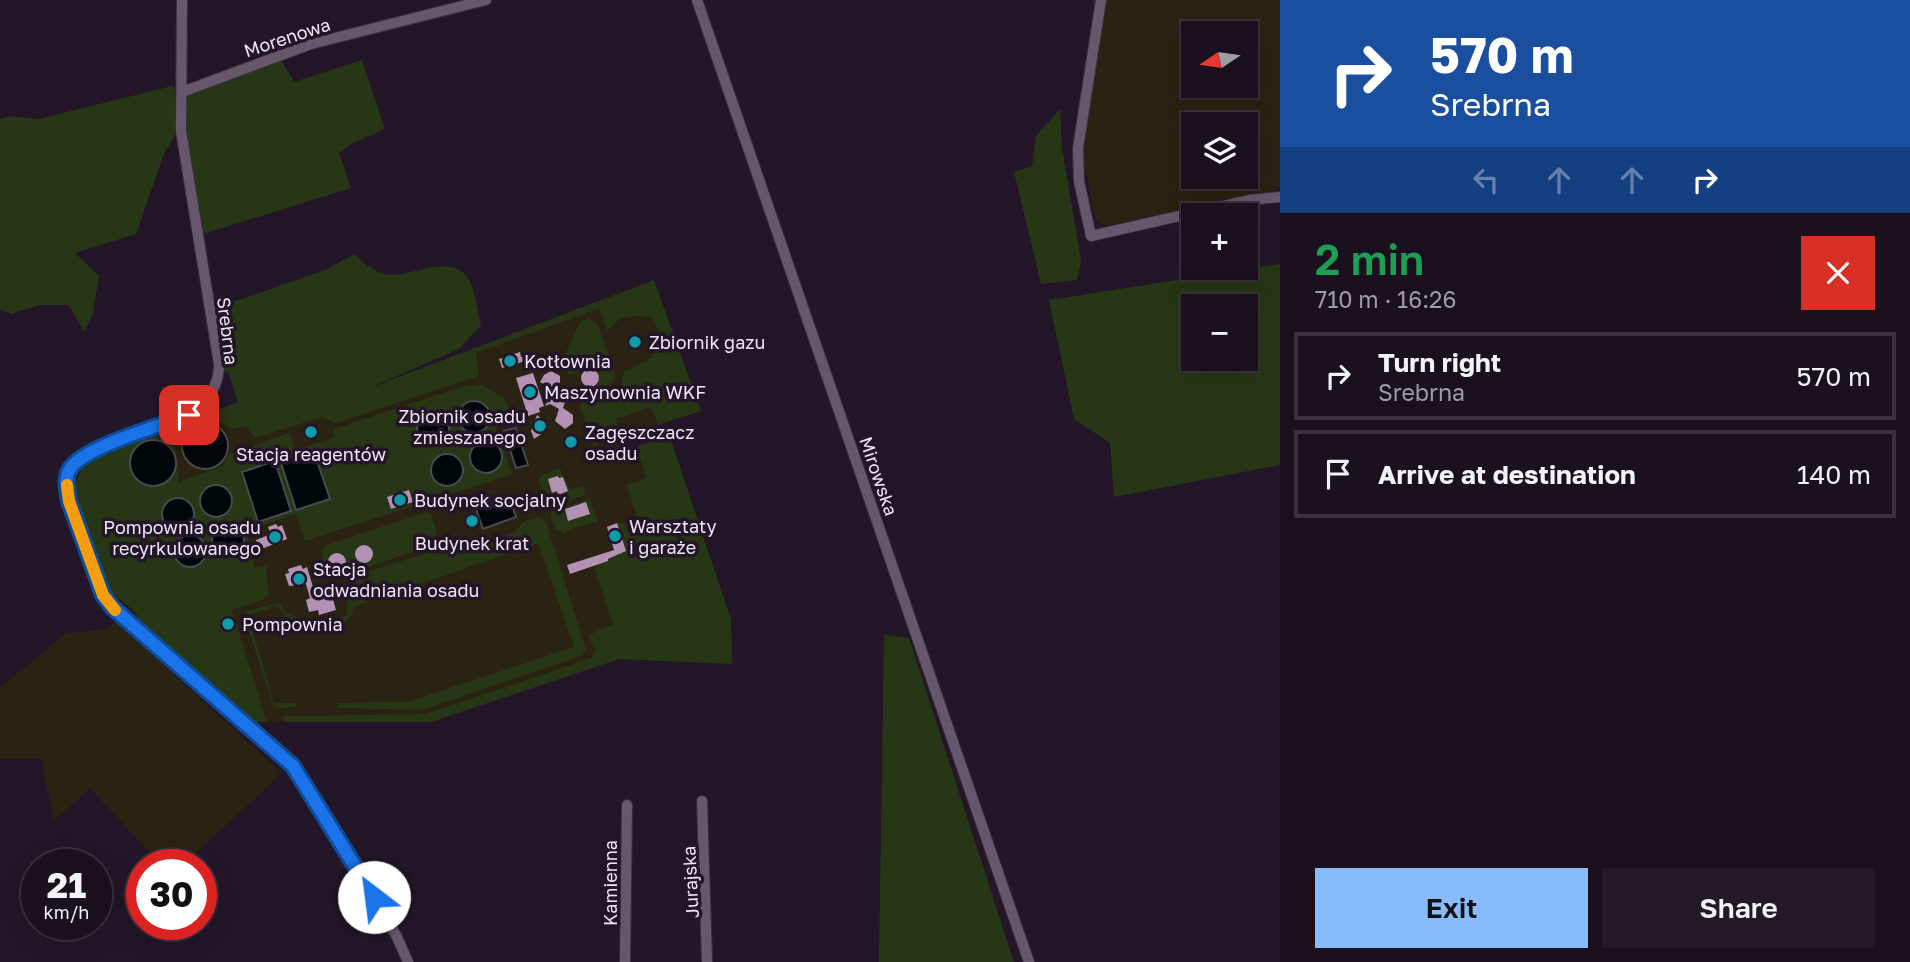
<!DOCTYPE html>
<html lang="en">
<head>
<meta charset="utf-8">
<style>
  body { margin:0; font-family:"Golos Text",sans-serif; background:#231927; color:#f1f3f6; height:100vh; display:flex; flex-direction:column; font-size:26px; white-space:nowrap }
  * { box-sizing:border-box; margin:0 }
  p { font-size:23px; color:#9f9da4 }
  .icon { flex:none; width:38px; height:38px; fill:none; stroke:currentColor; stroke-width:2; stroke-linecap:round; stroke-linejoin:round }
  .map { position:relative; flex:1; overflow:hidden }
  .details { display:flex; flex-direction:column; background:#1a101e; width:630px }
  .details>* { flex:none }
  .banner { background:#1a4fa0; color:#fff; overflow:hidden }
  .needle { width:46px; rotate:257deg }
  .controls { position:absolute; left:1181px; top:21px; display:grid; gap:14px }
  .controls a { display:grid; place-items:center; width:77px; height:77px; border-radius:0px; background:#1a101e; box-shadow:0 7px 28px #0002,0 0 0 2px #38303c; font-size:35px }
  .speed { position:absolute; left:21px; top:849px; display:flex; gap:14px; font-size:35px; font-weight:700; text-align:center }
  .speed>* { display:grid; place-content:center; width:91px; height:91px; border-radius:50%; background:#1a101e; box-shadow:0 7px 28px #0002,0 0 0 2px #38303c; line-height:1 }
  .speed small { font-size:18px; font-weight:400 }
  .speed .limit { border:10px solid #d22; background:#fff; color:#111 }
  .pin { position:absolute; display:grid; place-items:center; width:60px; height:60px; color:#fff; margin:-30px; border-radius:14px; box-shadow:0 4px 10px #0006 }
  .me { position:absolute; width:77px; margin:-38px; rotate:330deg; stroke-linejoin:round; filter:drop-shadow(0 0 5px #0008) }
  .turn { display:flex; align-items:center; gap:24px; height:147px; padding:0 35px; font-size:32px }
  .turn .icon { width:91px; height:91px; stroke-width:2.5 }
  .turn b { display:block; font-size:49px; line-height:60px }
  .lanes { display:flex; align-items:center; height:66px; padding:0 35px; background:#0003; justify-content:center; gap:35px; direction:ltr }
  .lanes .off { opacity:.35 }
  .round { display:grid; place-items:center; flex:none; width:74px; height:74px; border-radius:0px; background:#231927 }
  .head { display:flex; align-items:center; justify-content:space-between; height:119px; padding:0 35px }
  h1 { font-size:42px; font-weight:600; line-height:52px; color:#1e9e55 }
  .cta { display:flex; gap:14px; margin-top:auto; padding:14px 35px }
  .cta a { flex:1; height:80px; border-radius:0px; background:#87bbfb; color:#111; font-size:28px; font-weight:600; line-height:80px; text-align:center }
  .cta a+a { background:#231927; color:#f1f3f6 }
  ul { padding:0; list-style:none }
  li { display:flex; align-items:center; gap:21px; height:88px; margin:0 14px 10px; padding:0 21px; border:4px solid #38303c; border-radius:0px }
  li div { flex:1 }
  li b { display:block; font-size:26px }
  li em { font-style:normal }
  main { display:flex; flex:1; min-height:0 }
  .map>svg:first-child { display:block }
  .industrial { fill:#2a2212; fill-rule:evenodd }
  .green { fill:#273715; fill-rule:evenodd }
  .water { fill:#00070b; stroke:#484a51; stroke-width:2 }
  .building { fill:#b391b4 }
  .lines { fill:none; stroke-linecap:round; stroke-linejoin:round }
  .minor-casing { stroke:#39303d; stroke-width:12 }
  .minor { stroke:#66576d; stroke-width:10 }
  .route-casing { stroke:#114b97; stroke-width:18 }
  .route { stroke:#1a73e8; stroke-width:12 }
  .slow { stroke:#f59e0b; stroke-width:12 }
  .culture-dot { fill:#0f9aa8; stroke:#231628; stroke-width:2.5 }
  .labels { text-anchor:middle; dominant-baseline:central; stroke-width:7; stroke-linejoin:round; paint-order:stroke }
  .street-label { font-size:18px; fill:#efe6f3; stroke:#231628 }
  .poi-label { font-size:18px; fill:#efe6f3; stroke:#231628; text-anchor:start }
</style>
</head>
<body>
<main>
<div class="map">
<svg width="1280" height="962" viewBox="0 0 1280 962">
  <rect width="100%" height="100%" fill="#231628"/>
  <path class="industrial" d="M1106,0H1280V189L1106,226L1095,220L1082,152ZM1194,33H1246V86H1194ZM1194,124H1246V177H1194Z
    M654,280L701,411L624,436L628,450L637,447L646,478L629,484L678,661L619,659L431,722H253L139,621L136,613L111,592L74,489L85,459L238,403L315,409Z
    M116,622L282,773L185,864H161L90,789L54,821L41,759H0V688L64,634L105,629Z"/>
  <path class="green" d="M277,53L294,82L362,60L385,129L353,143L339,153L351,188L200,235L185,132L184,89Z
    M172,86L175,90L176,133L164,154L136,234L75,253L99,276L93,313L84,332L69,305H40L11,314L0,309V119L10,116L39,119Z
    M1060,109L1062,148L1081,260L1077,280L1041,284L1014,172L1032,166L1036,136Z
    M355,254C363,264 379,275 392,275C415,275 458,251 471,284C476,297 478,313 481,326L459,349L367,389L654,280L701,411L658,425L651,407L616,419L618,426L595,434L598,445H593L580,404L585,399L621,387L624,371C651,361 671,349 651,317C628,317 624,313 607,331L599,309L478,352L476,354L479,375L475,377L336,423L322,417L255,438L246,426L232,429L207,414L238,402L229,373L224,370L213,309L325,270Z
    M1280,264V465L1114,497L1110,443L1074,419L1049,300ZM1194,306H1246V359H1194Z
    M589,318L598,324L615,374L614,382L596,390L594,387L600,378L596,371L589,369L568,375L563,359L580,322Z
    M481,385L504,398L511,411L512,414L502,417L504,424L496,427L512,474L305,541L296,514L254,528L247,535L255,568L266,566L269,595L260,601L232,610L267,722H253L139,621L136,613L111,592L74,489L85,459L191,420C169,437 176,458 179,482L223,466L229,454L289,433L296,450L334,438V429L464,386Z
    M669,434L731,619L732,664L619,659L431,722H284L283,716L426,714L591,658L595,651L589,635L613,624L594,566L618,555L617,523L625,522L628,532L640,528L627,485L646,478L637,447Z
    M560,468L570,490L583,486L586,495L548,507L538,479L544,474Z
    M590,499L598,523L595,524L594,522L569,530L564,534L555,529L550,514L552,511Z
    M427,512L431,514C435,525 439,534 433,545L343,575C327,576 321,565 322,550L327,545Z
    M539,517L546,521L586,650L581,656L422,710L338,708L337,703L408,702L574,647L538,543L354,607C350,631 315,639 295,626C288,621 283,612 276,606L248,615L274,703H297L296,707L278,708L272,702L244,616L246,611L278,603L281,604L285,613L327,626V622L338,621L347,615V585L350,577L453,545L464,552L515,532L523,522Z
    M884,635L909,638L1014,962H879Z"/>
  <path class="water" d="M458 417a16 16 0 1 1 32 0a16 16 0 1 1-32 0Z
    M417 430a16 16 0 1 1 32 0a16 16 0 1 1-32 0Z
    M182 446a23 23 0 1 1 46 0a23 23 0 1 1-46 0Z
    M516,428L528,465L516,468L504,431Z
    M130 463a23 23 0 1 1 46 0a23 23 0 1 1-46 0Z
    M470 457a16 16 0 1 1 32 0a16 16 0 1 1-32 0Z
    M313,449L330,499L296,510L280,460Z
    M431 470a16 16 0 1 1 32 0a16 16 0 1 1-32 0Z
    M275,461L291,511L258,522L242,472Z
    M200 501a16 16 0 1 1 32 0a16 16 0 1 1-32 0Z
    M162 514a16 16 0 1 1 32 0a16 16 0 1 1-32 0Z
    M510,499L516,517L483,529L476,509Z
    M212 540a16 16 0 1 1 32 0a16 16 0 1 1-32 0Z
    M174 551a16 16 0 1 1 32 0a16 16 0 1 1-32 0Z"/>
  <path class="building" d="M520,352L521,357L537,352L540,361L533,363L529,360L502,368L499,359Z
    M581 378a9 9 0 1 1 18 0a9 9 0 1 1-18 0Z
    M551,371L560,376V384L557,388L567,396L563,408L573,415V423L565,429L555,421L559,409L550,404L545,406L553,390L540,382L544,375Z
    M533,373L544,406L539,408L540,412L528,416L516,378Z
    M537,415L548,424L546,431L534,439L531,431Z
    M558,476L559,478L563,477L568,491L558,495L557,491L552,493L548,479Z
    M409,490L413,502L391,509L387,497Z
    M586,502L590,514L568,521L565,509Z
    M617,523L626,551L608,559V561L570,574L567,565L614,550L607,527Z
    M276,524L278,527L282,525L287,539L259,550L256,540L271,534L268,527Z
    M355 554a9 9 0 1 1 18 0a9 9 0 1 1-18 0Z
    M328 562a9 9 0 1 1 18 0a9 9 0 1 1-18 0Z
    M301,565L303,569L307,567L316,597L331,592L336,610L319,615L318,610L309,612L306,600L310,598L306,584L289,586L285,574L289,573L288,569Z"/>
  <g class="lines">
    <defs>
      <path id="minor" d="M182,0L181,131L219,364C220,419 146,431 105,446C92,451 78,455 70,469C64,478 67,491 69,501L103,595L113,608L293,766L351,857L397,937L408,962
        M697,0L1029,962
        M1101,0L1078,148L1079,181L1091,236L1250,200L1280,197
        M182,92L311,44L486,0
        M702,801L707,962
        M625,962L627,805"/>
    </defs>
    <use href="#minor" class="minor-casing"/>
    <use href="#minor" class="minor"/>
  </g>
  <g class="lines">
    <defs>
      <path id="route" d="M189,415C163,425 83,447 70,469C64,478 67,491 69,501L103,595L113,608L293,766L374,897"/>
    </defs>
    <use href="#route" class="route-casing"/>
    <use href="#route" class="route"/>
    <path class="slow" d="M67,485L69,501L103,595L115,610"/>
  </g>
  <g class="culture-dot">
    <circle cx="635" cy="342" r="7"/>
    <circle cx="510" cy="361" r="7"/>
    <circle cx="530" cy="392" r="7"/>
    <circle cx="540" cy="426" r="7"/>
    <circle cx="311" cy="432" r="7"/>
    <circle cx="571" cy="442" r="7"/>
    <circle cx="400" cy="500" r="7"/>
    <circle cx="472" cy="521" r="7"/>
    <circle cx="615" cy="536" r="7"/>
    <circle cx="275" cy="537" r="7"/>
    <circle cx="299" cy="579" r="7"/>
    <circle cx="228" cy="624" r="7"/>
  </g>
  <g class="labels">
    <g class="street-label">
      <text transform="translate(287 37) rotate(-18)">Morenowa</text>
      <text transform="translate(228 331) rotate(83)">Srebrna</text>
      <text transform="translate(879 476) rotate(71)">Mirowska</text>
      <text transform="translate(690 882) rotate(-93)">Jurajska</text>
      <text transform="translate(610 883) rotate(-90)">Kamienna</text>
    </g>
    <g class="poi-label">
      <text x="649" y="342">Zbiornik gazu</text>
      <text x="524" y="361">Kotłownia</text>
      <text x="544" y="392">Maszynownia WKF</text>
      <text x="526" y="416" text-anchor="end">Zbiornik osadu<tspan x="526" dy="21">zmieszanego</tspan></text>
      <text x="585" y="432">Zagęszczacz<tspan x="585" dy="21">osadu</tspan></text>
      <text x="311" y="454" text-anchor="middle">Stacja reagentów</text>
      <text x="414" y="500">Budynek socjalny</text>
      <text x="629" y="526">Warsztaty<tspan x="629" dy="21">i garaże</tspan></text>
      <text x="261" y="527" text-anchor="end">Pompownia osadu<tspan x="261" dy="21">recyrkulowanego</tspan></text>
      <text x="472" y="543" text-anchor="middle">Budynek krat</text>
      <text x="313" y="569">Stacja<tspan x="313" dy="21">odwadniania osadu</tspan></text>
      <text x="242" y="624">Pompownia</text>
    </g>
  </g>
</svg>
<div class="controls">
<a><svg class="needle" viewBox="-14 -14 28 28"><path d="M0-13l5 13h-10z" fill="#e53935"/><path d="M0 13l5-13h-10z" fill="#9f9da4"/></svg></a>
<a><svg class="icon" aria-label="layers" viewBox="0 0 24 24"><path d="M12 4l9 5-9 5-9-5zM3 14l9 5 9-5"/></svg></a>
<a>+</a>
<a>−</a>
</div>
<div class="speed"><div>21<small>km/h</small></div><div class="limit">30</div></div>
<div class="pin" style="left:189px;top:415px;background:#d93025"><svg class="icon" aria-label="arrive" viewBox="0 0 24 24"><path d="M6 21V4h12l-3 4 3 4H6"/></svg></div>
<svg class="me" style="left:374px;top:897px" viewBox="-20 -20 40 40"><circle r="19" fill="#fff"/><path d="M0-13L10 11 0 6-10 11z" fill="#1a73e8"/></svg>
</div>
<section class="details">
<div class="banner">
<div class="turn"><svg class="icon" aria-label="right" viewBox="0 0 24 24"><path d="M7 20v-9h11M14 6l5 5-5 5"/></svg><div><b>570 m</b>Srebrna</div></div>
<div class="lanes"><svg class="icon off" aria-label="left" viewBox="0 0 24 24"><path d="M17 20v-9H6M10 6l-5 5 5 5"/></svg><svg class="icon off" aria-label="ahead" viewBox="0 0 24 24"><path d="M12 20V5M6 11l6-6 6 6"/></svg><svg class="icon off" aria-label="ahead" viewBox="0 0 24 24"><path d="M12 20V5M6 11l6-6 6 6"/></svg><svg class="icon" aria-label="right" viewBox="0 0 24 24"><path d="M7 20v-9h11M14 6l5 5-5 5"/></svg></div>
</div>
<div class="head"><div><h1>2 min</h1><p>710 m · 16:26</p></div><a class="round" style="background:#d93025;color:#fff"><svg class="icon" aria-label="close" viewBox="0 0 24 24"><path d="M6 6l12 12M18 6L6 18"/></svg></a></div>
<ul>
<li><svg class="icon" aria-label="right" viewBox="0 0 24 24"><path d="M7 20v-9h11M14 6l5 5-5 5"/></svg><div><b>Turn right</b><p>Srebrna</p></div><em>570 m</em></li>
<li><svg class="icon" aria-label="arrive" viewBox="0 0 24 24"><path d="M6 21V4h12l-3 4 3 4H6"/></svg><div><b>Arrive at destination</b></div><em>140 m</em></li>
</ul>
<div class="cta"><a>Exit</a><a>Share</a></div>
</section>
</main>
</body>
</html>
